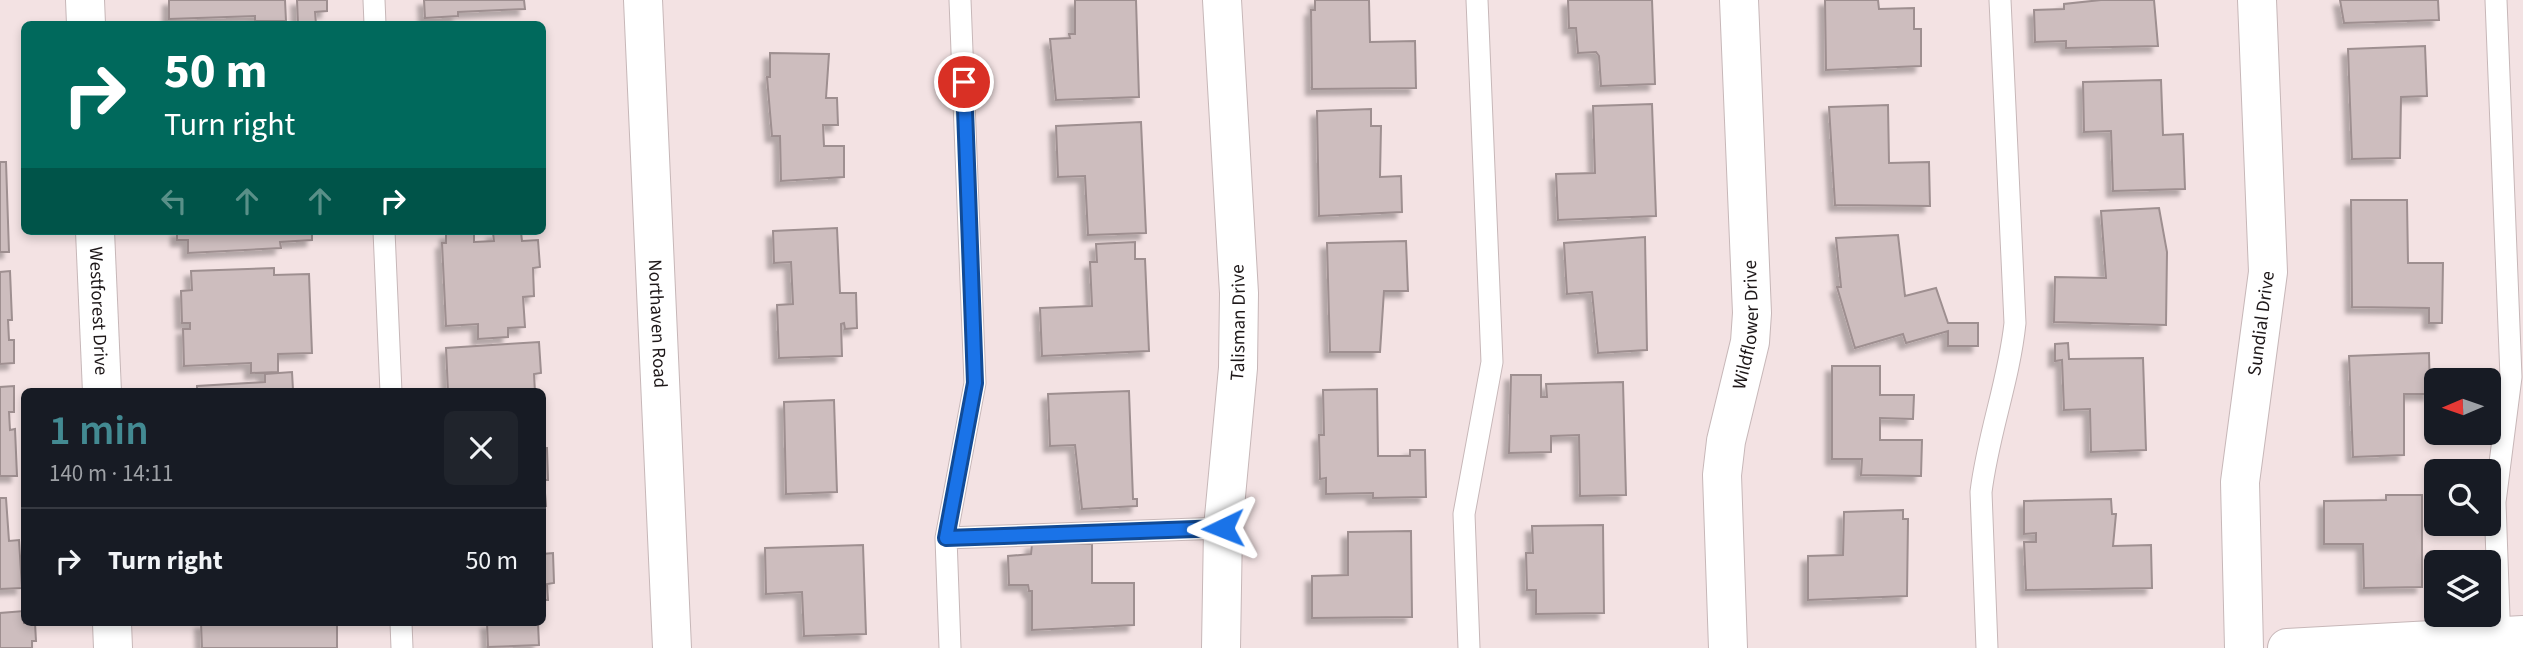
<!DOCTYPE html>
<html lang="en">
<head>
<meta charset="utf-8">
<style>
  body { margin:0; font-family:"Source Sans 3",sans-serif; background:#20242c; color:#f1f3f6; height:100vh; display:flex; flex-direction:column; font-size:26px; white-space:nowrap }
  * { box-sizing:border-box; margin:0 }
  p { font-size:23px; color:#9ea1a6 }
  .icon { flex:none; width:38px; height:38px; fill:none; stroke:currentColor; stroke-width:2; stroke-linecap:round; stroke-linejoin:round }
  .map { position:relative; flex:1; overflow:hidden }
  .drawer { position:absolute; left:21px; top:388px; width:525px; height:238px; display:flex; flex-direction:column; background:#171b24; border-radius:10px; box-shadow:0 4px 10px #0003 }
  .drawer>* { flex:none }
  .hud { position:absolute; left:21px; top:21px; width:525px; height:214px; border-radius:10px; box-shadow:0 4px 10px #0003; background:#00695c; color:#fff; overflow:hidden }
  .needle { width:46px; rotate:268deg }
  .fabs { position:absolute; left:2424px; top:368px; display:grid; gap:14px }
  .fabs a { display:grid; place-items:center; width:77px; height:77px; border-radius:10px; background:#171b24; box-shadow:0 4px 10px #0003; font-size:35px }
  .pin { position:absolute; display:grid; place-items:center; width:60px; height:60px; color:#fff; margin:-30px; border:4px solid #fff; border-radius:50%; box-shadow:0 2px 7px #0007 }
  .me { position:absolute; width:77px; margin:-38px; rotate:268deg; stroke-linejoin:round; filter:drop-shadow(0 0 5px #0008) }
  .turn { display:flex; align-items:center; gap:24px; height:147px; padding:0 28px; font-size:32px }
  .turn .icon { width:91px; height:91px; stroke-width:2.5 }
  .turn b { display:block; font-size:49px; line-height:60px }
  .lanes { display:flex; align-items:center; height:66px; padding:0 28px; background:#0003; justify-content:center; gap:35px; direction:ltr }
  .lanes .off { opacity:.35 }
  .round { display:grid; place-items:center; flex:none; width:74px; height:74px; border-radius:10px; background:#20242c }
  .overview { display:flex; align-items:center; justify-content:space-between; height:119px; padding:0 28px }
  h1 { font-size:42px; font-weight:600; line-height:52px; color:#438a92 }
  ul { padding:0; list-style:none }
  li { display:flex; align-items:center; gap:21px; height:105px; padding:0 28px; border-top:2px solid #363941 }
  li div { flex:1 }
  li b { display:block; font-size:26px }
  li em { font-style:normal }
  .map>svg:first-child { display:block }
  .building { fill:#cdbdbe; stroke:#9e8f90; stroke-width:2; filter:url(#shadow) }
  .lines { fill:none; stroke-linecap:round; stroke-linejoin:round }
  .service-casing { stroke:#c7b7b8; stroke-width:23 }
  .minor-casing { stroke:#c7b7b8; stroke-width:40 }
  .tertiary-casing { stroke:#c7b7b8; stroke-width:40 }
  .service { stroke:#fff; stroke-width:21 }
  .minor { stroke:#fff; stroke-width:38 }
  .tertiary { stroke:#fff; stroke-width:38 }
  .route-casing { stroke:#114b97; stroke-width:18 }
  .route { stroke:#1a73e8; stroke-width:12 }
  .labels { text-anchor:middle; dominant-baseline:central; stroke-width:6; stroke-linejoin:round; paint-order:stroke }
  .street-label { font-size:19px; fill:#1e1819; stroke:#f3e2e3 }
</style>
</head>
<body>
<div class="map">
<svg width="2523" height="648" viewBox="0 0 2523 648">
  <defs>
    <filter id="shadow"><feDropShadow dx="-6" dy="6" stdDeviation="2" flood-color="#0004"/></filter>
  </defs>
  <rect width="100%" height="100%" fill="#f3e2e3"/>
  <path class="building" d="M169,0H285L286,21H255V16L169,19Z
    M297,0H327V11L315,12L316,24H298Z
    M424,0H524L525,9L458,12V16L425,18Z
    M1075,0H1136L1139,97L1056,100L1050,39L1070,38L1069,34H1075Z
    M1315,0H1369L1370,42L1415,41L1416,88L1312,89L1311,10H1315Z
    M1568,0H1652L1655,84L1601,86L1599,56L1596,52L1578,53L1576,28H1569Z
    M1825,0H1878L1879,9L1914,8V29H1921V66L1826,70Z
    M2101,0H2154L2158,46L2066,48V41L2035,42L2034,10L2064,9V4Z
    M2340,0H2438L2439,20L2344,23Z
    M2425,46L2427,96L2401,97L2400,158L2352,159L2348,49Z
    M770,53L829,54L826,98H837L838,125H823L824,146H844V177L781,181L780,136H772L767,77H770Z
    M2161,80L2163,135L2183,134L2185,189L2113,191L2111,131L2084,132L2083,82Z
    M1652,104L1656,216L1558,220L1556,174L1595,173L1593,106Z
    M1888,105L1889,163L1929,162L1930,206L1835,205L1829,107Z
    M1371,109V126H1381L1380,177L1401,176L1402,212L1319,216L1317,111Z
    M1141,122L1146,233L1088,235L1085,176L1058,177L1056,126Z
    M0,162H6L9,252H0Z
    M2351,200H2407L2408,263H2443L2442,323H2429V308L2352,307Z
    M2159,208L2167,252L2166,325L2054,322L2055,277L2106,278L2101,211Z
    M837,228L840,293H856L857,328L845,329L844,323L841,324L842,356L779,358L777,305L793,304L791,262L774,263L773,231Z
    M177,231H312V240L280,242L281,248L188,253V240H177Z
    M521,232L522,241L538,240L540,267L533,268L534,296L523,297L525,327L508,328V337L478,339V324L446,326L442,243H446V234L474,233V242L494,241L493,233Z
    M1898,235L1905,296L1936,288L1948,323H1978V346H1948V331L1906,343L1903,334L1855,348L1837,287H1841L1836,238Z
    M1645,237L1647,350L1598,353L1592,292L1567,294L1564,243Z
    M1406,241L1408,291H1384L1380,352H1330L1327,243Z
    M1135,242V259H1145L1149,351L1042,356L1040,308L1092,306L1090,262H1097L1096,244Z
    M274,268V275L309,274L312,353L278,354V372L251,373V363L184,366L183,329H190V323H182L181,291L192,290L191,271Z
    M10,271L12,320H8L9,340H14V363L0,364V272Z
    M539,342L541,373L534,374L535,392H448L446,348Z
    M2068,343L2069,359L2143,358L2146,450L2091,452L2090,409L2064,410L2062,360L2055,361V344Z
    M2429,353L2430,394H2404V455L2353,457L2349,356Z
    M1832,366H1880V395H1914L1913,419L1880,418V440H1922L1921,476L1861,475L1862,459H1832Z
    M292,372L293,390L321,389V392H197V386L265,382V374Z
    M1511,375H1541V397H1547L1546,384L1623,382L1626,495L1580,496L1579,435L1551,436V452L1509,453Z
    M14,386V412H9L10,430L15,429L17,476H0V387Z
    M1377,389L1378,456H1410V450H1425L1426,497L1373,498V493L1326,494V478L1320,479L1319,435H1324L1323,390Z
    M1129,391L1133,499H1137V506L1082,509L1075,445L1050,446L1048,394Z
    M834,400L837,492L786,494L784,402Z
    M542,448H547L548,480H544L546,506H542Z
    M2386,495H2422V587L2364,588L2363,544H2324V501L2386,500Z
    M0,498H6L9,541L19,540L22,588L0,589Z
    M2111,499L2112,514H2116L2113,546L2151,545L2152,588L2026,590L2024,542H2036V533L2024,534V501Z
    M1903,510V519H1908L1907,596L1808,600V556L1843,555L1844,512Z
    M1603,525L1604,613L1536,614V590H1527L1526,553H1533L1532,526Z
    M1411,531L1412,617L1312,618V576L1348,575V532Z
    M1032,544H1092V583H1134V625L1032,630V591H1029L1028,585H1009L1008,556L1031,554Z
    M863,545L866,634L804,636L802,592L766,594L765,548Z
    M553,553L554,583L547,584L548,600H542V554Z
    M24,611V623H35L36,641H32V648H0V613Z
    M201,623H337V648H202Z
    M487,623H538L539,645L488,647Z"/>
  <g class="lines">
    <defs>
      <path id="service" d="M374,0L375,24
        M2496,0L2511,377L2495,502L2500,644
        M384,231L391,392
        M946,538L1223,528
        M401,623L402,648
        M950,648L946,538L975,383L960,0
        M1469,648L1464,514L1492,362L1477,0
        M1987,648L1981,492C1988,434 2009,381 2015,323L2000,0"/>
      <g id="minor">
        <path d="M85,0L86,24"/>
        <path id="s1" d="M95,231L102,392"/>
        <path d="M112,623L113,648"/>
        <path id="s2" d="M1221,648L1223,528L1238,368L1239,293L1222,0"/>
        <path id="s3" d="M1728,648L1722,475L1726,441L1750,342L1752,313L1739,0"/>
        <path id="s4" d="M2244,648L2240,482L2268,272L2257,0"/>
        <path d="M2287,648L2523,635"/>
      </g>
      <g id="tertiary">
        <path id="s5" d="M643,0L672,648"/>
      </g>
    </defs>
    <use href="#service" class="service-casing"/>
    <use href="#minor" class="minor-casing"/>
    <use href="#tertiary" class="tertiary-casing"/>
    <use href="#service" class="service"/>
    <use href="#minor" class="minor"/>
    <use href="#tertiary" class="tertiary"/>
  </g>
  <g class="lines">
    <defs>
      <path id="route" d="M964,82L975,383L946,538L1223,528"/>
    </defs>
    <use href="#route" class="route-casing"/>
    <use href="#route" class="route"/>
  </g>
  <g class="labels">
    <g class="street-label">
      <text stroke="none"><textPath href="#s1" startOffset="80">Westforest Drive</textPath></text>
      <text stroke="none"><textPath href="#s5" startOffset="324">Northaven Road</textPath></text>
      <text stroke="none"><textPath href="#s2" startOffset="326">Talisman Drive</textPath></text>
      <text stroke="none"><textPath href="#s4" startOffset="326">Sundial Drive</textPath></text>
      <text stroke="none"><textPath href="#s3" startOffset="326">Wildflower Drive</textPath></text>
    </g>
  </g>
</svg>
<div class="fabs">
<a><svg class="needle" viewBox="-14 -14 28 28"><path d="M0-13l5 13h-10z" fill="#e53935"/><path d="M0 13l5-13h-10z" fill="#9ea1a6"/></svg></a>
<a><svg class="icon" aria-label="search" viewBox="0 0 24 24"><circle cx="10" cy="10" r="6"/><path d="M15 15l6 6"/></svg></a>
<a><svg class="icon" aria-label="layers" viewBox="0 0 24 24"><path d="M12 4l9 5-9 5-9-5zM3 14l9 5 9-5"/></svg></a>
</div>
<div class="pin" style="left:964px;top:82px;background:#d93025"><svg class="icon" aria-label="arrive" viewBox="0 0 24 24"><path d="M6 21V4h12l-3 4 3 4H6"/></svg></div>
<svg class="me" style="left:1223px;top:528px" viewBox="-20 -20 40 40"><path d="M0-17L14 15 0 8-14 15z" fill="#1a73e8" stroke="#fff" stroke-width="4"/></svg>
<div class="hud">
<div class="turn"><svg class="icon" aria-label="right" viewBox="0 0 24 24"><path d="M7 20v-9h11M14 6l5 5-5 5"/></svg><div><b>50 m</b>Turn right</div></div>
<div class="lanes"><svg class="icon off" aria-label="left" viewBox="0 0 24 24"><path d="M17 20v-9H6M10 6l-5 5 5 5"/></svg><svg class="icon off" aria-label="ahead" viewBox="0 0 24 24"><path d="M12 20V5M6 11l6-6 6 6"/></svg><svg class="icon off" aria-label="ahead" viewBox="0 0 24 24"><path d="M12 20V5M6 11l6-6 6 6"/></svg><svg class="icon" aria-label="right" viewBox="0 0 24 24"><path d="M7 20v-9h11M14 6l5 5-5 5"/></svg></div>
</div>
<section class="drawer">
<div class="overview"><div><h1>1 min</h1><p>140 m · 14:11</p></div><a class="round"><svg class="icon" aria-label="close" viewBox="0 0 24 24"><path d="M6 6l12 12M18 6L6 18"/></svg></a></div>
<ul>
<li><svg class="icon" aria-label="right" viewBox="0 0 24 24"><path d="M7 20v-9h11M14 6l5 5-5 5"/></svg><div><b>Turn right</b></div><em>50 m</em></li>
</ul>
</section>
</div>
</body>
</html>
